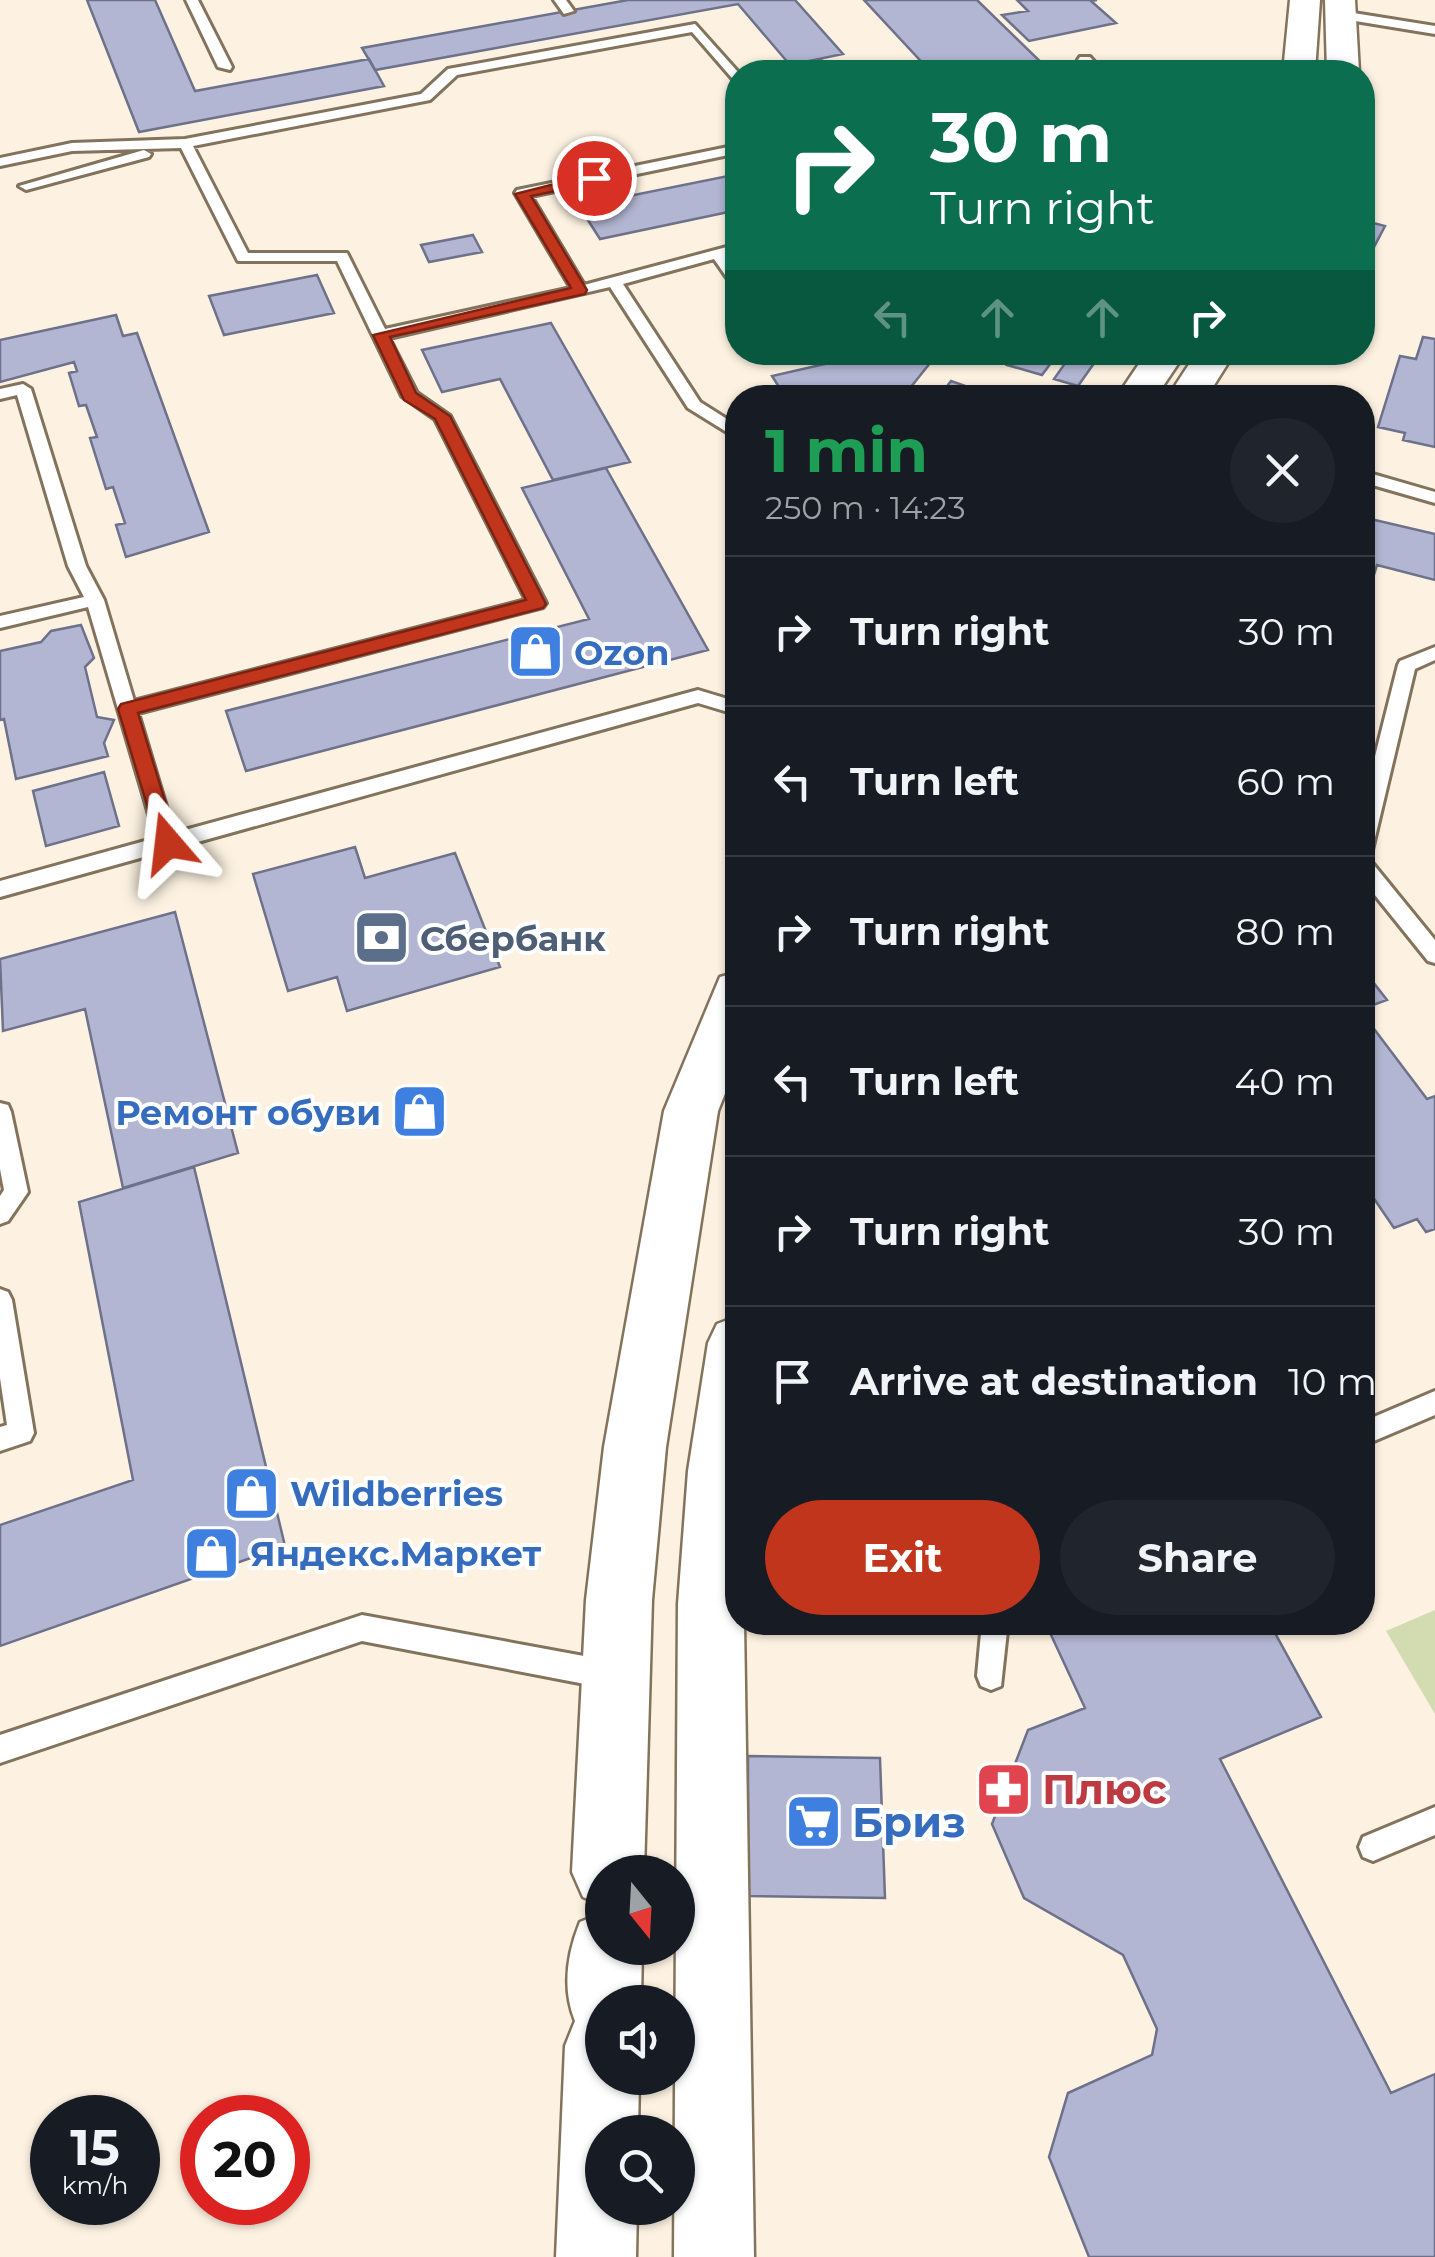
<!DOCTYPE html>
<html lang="en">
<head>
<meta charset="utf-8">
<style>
  body { margin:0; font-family:Montserrat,sans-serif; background:#20242c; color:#f1f3f6; height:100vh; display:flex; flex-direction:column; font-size:38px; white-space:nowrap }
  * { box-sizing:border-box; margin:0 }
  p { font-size:32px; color:#9ea1a6 }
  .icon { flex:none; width:55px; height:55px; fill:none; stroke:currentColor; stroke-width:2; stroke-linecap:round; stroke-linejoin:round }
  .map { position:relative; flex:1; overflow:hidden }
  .side { position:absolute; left:725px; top:385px; width:650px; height:1250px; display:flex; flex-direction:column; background:#171b24; border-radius:40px; box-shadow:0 2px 8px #0004 }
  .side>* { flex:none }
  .banner { position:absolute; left:725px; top:60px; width:650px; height:305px; border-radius:40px; box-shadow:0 2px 8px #0004; background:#0b6e4f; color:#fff; overflow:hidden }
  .needle { width:65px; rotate:162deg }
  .fabs { position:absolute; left:585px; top:1855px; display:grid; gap:20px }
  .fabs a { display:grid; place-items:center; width:110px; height:110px; border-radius:50%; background:#171b24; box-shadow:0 2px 8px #0004; font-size:50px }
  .speed { position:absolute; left:30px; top:2095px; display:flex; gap:20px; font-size:50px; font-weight:700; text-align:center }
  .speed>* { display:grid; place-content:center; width:130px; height:130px; border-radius:50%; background:#171b24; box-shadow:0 2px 8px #0004; line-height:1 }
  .speed small { font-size:25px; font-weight:400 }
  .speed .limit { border:15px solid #d22; background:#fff; color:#111 }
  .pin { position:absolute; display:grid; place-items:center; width:85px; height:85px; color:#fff; margin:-42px; border:5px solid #fff; border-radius:50%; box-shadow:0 2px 10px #0007 }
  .me { position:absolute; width:110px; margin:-55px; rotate:343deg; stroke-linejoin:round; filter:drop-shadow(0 0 8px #0008) }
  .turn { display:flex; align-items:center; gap:35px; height:210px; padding:0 40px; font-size:45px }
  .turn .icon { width:130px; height:130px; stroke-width:2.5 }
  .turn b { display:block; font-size:70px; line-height:85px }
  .lanes { display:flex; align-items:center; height:95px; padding:0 40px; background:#0003; justify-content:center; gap:50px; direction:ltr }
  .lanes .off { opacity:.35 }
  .round { display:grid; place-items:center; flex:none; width:105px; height:105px; border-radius:52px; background:#20242c }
  .summary { display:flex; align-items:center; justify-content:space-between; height:170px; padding:0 40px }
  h1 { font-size:60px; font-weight:700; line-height:75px; color:#1e9e55 }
  .primary-button { display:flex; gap:20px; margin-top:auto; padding:20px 40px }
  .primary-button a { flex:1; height:115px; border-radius:60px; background:#c0351c; color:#fff; font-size:40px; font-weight:700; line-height:115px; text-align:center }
  .primary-button a+a { background:#20242c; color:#f1f3f6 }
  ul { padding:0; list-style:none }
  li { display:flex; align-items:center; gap:30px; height:150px; padding:0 40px; border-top:2px solid #363941 }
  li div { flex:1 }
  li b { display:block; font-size:38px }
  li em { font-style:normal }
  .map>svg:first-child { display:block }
  .green { fill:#d3dcb1 }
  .building { fill:#b3b6d2; stroke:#6e718a; stroke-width:2.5 }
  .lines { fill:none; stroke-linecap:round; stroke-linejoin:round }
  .service-casing { stroke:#83735c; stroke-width:6 }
  .tertiary-casing { stroke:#83735c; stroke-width:5 }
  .service { fill:#fff; fill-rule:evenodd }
  .tertiary { fill:#fff; fill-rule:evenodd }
  .route { fill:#c0351c; stroke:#7d2212; stroke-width:2.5 }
  .labels { text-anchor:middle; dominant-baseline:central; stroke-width:8; stroke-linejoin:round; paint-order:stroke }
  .shop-label { font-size:35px; font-weight:bold; fill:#366cbe; stroke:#fff; text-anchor:start }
  .service-label { font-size:35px; font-weight:bold; fill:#4e5e75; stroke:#fff; text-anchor:start }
  .near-health-label { font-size:42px; font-weight:bold; fill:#be3a42; stroke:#fff; text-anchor:start }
  .near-shop-label { font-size:42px; font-weight:bold; fill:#366cbe; stroke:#fff; text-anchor:start }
</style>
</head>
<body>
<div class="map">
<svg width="1435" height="2257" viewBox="0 0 1435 2257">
  <rect width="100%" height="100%" fill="#fdf2e2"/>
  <path class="green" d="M1435,1610V1714L1386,1631Z"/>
  <path class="building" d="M87,0H155L195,91L369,59L384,86L139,132Z
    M628,0H795L843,54L790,65L738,4L375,70L362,48Z
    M864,0H977L1051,72H931Z
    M1017,0H1097L1091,1L1116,23L1029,41L1002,15L1028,11Z
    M821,59L833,72L763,70L790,65Z
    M738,174V210L600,239L579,206Z
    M1362,220L1385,226L1362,270Z
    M473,235L482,252L429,262L421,245Z
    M317,275L334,313L224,335L209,296Z
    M116,315L123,336L137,333L209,532L126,557L116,525L125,523L113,487L106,489L90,438L97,437L86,405L79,406L69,373L77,371L74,362L0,382V340Z
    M551,323L630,462L553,480L500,379L442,392L422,350Z
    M1423,337L1435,339V447L1403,440L1405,433L1378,427L1400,356L1416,359Z
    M877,352H932L935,357L902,398H786L772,376Z
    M1017,352H1059L1042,375L1007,365Z
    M1073,352H1102L1078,386L1054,379Z
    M951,381L974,389L967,398H938Z
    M606,468L708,650L246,771L226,711L589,619L522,488Z
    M1362,517L1435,534V580L1377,565L1362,614Z
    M81,625L94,658L85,667L97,717L114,720L104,743L108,756L16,779L4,719L0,720V651L41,642L51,631Z
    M104,772L119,826L46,846L33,791Z
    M355,847L365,878L455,853L500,967L347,1011L337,977L288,991L253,874Z
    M175,912L238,1153L123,1188L85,1009L3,1031L0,959Z
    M1362,968L1387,1000L1362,1009Z
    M1362,1013L1427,1099L1435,1096V1229L1426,1232L1417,1219L1394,1228L1362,1181Z
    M434,1094L442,1120L406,1130L398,1104Z
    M194,1167L285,1546L0,1646V1525L133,1480L79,1202Z
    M1045,1622H1269L1321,1717L1220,1759L1391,2093L1435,2074V2257H1089L1049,2157L1068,2093L1152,2055L1157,2029L1123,1955L1024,1898L992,1824L1028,1730L1085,1708Z
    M748,1756L880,1758L885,1898L748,1896Z"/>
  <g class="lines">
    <defs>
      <path id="service" d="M186,0H198L232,67L230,70L218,67Z
        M554,0H566L574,11L564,14Z
        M1341,11L1435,26V34L1337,18L1335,15Z
        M695,24L738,72V85L692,32L457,75L430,100L193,146L248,253H347L385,329L571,288L515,193L517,190L738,145V153L531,196L584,285L738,244V253L726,256L738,272V283L730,282L714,259L623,284L700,402L738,426V439L688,408L610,287L389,338L417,393L450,416L546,603L543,607L138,713L174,833L698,690L738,702V715L698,703L0,897V881L156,838L88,607L0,628V616L84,597L68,566L17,395L0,399V389L23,384L31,389L86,566L104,600L134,701L526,600L435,419L402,396L337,261H238L181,148L72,151L0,166V158L72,143L185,139L421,94L448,69Z
        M1080,57H1090L1103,72H1089L1078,60Z
        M144,150L151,154L149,157L26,190L19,186Z
        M1362,471L1435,492V503L1362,482Z
        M1435,647V660L1415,669L1372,850L1364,857L1369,859L1435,940V963L1428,961L1362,879V808L1398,665L1400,661Z
        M0,1103L8,1105L11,1112L28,1192L8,1221L0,1224V1196L4,1190L0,1169Z
        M0,1289L8,1292L12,1300L34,1433L30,1441L0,1451V1427L7,1425L0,1378Z
        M1435,1391V1415L1362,1446V1422Z
        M362,1615L611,1661L621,1665L625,1675L621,1685L611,1689L362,1641L0,1763V1735Z
        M982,1622H1008L1001,1686L991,1690L981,1686L977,1676Z
        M1435,1807V1835L1373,1861L1363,1857L1359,1847L1363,1837Z"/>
      <path id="tertiary" d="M1290,0H1320L1315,72H1283Z
        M1325,0H1355L1359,72H1327Z
        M1147,352H1186L1155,398H1116Z
        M1197,352H1235L1206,398H1167Z
        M738,972V1061L718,1111L666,1447L652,1600L644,1872H602V1905L583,1897L572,1872L586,1600L604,1447L664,1111L720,977Z
        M738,1316V1622H744L754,2257H674L678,1604L688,1471L708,1343L717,1324Z
        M602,1913V1948H642L641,2002H602V2078H639L638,2132H602V2208H637L636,2257H556L565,2046L575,2021C562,1989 567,1954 580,1922Z"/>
    </defs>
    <use href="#service" class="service-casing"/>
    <use href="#tertiary" class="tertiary-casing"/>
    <use href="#service" class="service"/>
    <use href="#tertiary" class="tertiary"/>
  </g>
  <path class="route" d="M594,174L599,175V182L531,196L587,290L585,294L390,337L416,393L450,416L546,604L543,608L138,713L178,843L175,848H160L118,709L121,704L526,600L435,419L404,400L373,335L571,288L515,194Z"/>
  <defs>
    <symbol id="shop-square" viewBox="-11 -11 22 22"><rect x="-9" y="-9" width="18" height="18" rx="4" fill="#3f7fe0" stroke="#fff"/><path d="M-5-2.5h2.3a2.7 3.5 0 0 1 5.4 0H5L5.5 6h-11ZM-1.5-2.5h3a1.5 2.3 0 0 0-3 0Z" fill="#fff"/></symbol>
    <symbol id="bank-square" viewBox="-11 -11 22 22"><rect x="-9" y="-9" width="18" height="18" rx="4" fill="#5c6f8a" stroke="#fff"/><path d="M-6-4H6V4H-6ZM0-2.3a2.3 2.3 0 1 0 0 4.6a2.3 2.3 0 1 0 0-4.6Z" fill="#fff"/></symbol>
    <symbol id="pharmacy-square" viewBox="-11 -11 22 22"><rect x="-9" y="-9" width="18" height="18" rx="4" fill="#e0444e" stroke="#fff"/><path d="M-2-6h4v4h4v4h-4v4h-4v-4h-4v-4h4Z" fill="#fff"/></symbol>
    <symbol id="supermarket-square" viewBox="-11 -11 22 22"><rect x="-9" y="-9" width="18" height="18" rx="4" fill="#3f7fe0" stroke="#fff"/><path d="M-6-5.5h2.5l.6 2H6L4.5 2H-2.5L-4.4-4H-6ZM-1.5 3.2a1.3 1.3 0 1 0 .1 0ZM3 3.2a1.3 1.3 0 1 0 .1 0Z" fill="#fff"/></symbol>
  </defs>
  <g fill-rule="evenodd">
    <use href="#shop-square" x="504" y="620" width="63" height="63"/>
    <use href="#bank-square" x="350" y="906" width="63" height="63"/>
    <use href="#shop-square" x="388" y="1080" width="63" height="63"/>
    <use href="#shop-square" x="220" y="1462" width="63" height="63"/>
    <use href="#shop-square" x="180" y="1522" width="63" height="63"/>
    <use href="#pharmacy-square" x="972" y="1758" width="63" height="63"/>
    <use href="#supermarket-square" x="782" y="1790" width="63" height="63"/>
  </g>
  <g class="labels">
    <g class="shop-label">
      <text x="574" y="652">Ozon</text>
      <text x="381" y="1112" text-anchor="end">Ремонт обуви</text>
      <text x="290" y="1493">Wildberries</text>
      <text x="250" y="1553">Яндекс.Маркет</text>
    </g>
    <g class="service-label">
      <text x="420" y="938">Сбербанк</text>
    </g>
    <g class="near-health-label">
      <text x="1042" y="1789">Плюс</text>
    </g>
    <g class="near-shop-label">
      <text x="852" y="1822">Бриз</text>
    </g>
  </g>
</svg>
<div class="fabs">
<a><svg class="needle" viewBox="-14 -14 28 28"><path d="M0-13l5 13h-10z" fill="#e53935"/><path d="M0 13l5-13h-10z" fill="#9ea1a6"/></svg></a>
<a><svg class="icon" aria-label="sound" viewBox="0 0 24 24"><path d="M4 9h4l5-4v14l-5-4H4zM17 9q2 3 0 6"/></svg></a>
<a><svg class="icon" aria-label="search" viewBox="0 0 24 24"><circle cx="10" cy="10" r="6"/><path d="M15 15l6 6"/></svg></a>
</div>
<div class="speed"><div>15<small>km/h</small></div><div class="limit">20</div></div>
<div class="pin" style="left:594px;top:178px;background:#d93025"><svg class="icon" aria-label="arrive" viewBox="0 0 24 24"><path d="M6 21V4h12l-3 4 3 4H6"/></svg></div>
<svg class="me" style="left:168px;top:843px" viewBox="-20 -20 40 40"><path d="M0-17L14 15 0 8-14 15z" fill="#c0351c" stroke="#fff" stroke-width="4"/></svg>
<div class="banner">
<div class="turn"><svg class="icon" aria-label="right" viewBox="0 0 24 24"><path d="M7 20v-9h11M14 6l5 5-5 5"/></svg><div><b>30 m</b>Turn right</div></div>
<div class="lanes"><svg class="icon off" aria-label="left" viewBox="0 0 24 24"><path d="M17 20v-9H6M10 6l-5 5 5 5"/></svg><svg class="icon off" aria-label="ahead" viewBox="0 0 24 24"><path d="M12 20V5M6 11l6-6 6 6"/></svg><svg class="icon off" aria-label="ahead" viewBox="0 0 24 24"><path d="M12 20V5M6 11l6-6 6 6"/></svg><svg class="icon" aria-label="right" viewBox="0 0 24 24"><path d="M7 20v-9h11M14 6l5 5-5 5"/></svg></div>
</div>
<section class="side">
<div class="summary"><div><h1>1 min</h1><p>250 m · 14:23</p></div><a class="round"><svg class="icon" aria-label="close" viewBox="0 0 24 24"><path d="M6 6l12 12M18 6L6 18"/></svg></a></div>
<ul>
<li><svg class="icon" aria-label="right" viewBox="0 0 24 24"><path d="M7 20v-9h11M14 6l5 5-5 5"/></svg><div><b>Turn right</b></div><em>30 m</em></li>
<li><svg class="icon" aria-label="left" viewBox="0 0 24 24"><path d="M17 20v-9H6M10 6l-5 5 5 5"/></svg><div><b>Turn left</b></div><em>60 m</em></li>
<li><svg class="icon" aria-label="right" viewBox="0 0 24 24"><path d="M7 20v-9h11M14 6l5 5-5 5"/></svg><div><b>Turn right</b></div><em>80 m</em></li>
<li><svg class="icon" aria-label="left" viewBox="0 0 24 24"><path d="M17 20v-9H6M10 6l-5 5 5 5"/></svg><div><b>Turn left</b></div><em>40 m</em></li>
<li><svg class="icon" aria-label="right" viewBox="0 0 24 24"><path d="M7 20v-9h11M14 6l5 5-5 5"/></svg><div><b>Turn right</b></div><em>30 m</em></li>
<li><svg class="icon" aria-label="arrive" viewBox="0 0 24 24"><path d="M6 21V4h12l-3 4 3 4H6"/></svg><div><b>Arrive at destination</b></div><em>10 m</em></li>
</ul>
<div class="primary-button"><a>Exit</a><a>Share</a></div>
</section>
</div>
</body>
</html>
